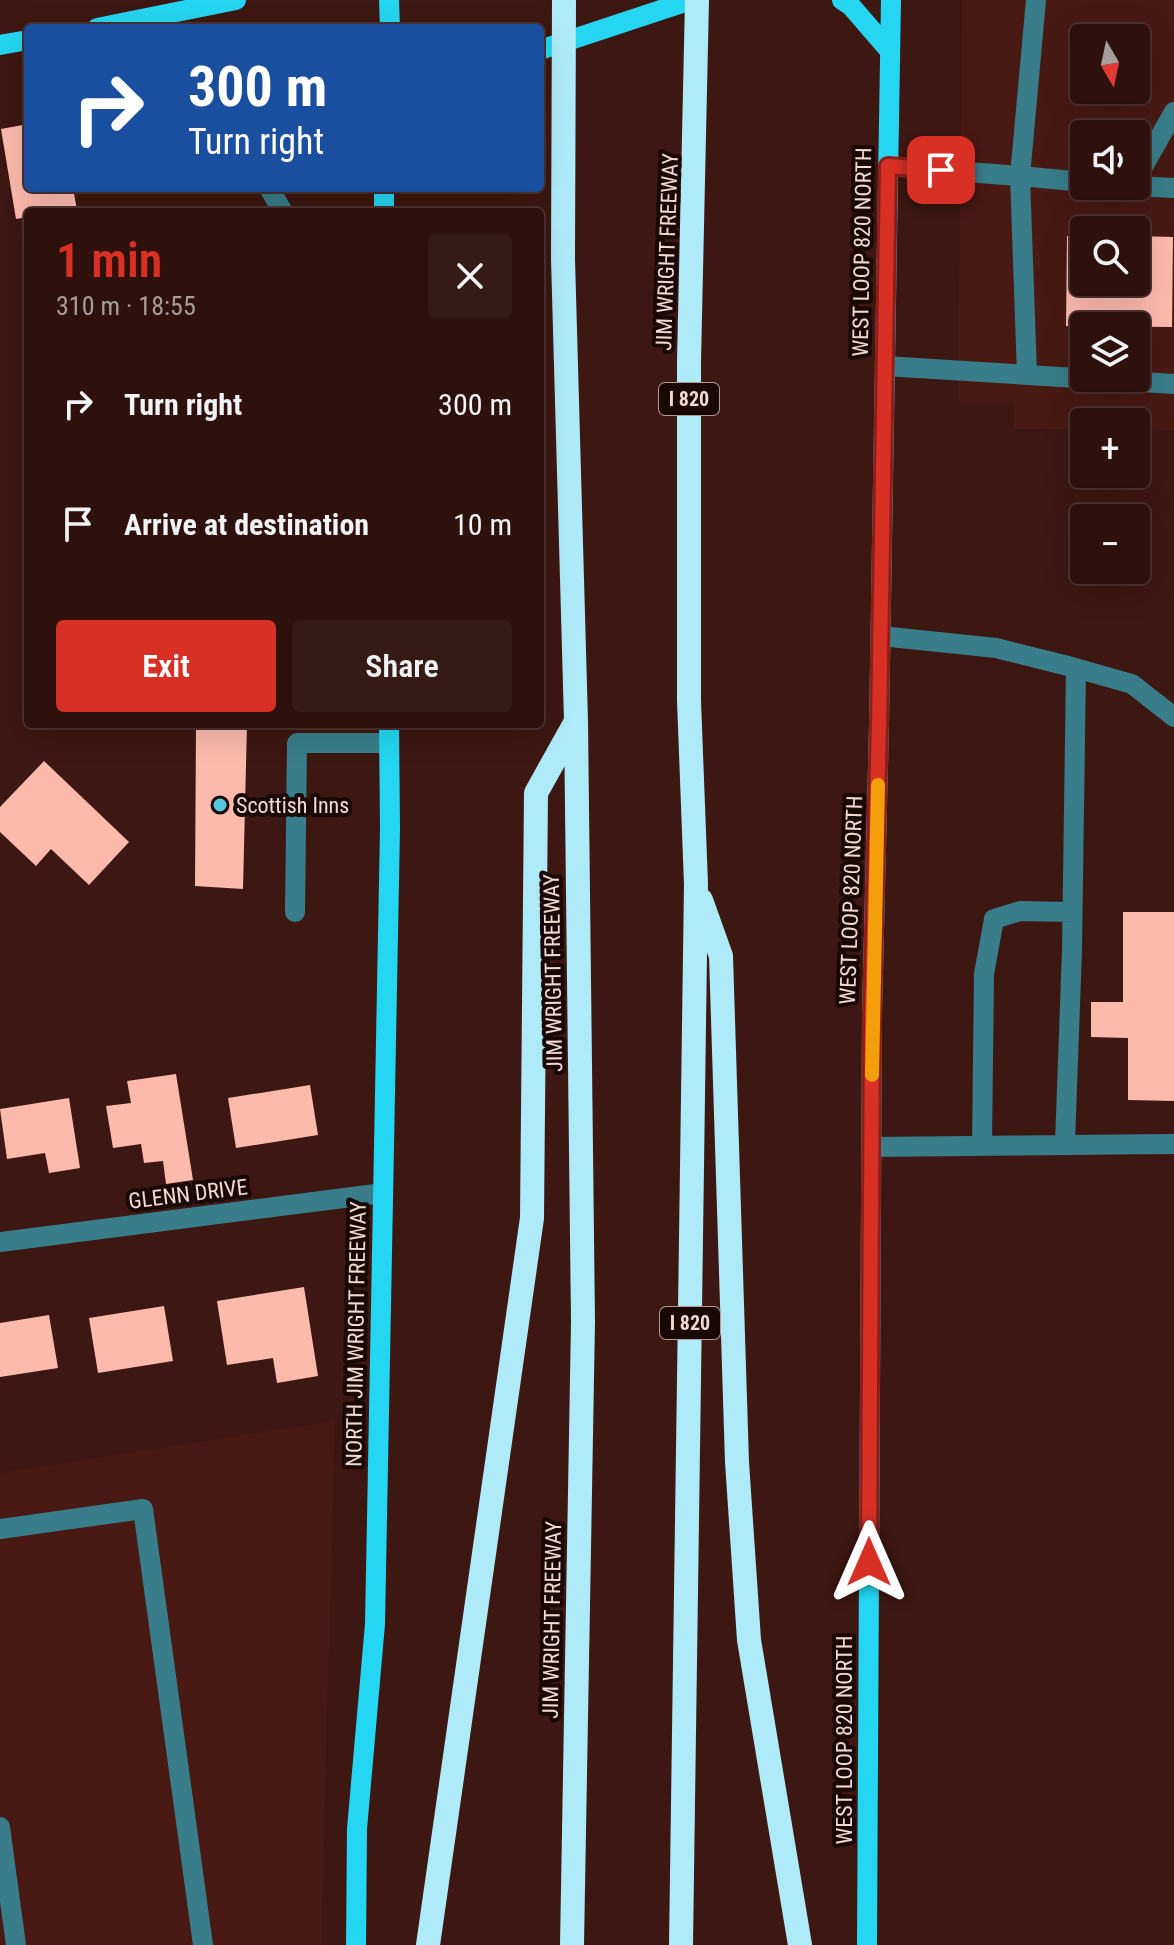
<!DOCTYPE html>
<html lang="en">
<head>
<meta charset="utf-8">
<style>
  body { margin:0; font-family:"Roboto Condensed",sans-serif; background:#361a16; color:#f1f3f6; height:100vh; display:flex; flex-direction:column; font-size:30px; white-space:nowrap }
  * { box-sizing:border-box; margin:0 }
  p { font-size:26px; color:#a79d9d }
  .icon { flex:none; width:44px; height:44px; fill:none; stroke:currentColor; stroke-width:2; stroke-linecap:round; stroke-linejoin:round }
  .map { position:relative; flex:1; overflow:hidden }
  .drawer { position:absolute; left:24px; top:208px; width:520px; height:520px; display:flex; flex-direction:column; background:#2e110d; border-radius:8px; box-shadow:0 8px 32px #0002,0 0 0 2px #49312e }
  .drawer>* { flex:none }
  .guide { position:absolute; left:24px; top:24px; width:520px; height:168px; border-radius:8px; box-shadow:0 8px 32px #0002,0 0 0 2px #49312e; background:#1a4fa0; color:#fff; overflow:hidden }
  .needle { width:52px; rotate:171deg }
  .buttons { position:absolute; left:1070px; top:24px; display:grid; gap:16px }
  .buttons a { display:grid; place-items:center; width:80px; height:80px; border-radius:8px; background:#2e110d; box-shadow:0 8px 32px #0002,0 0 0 2px #49312e; font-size:40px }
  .pin { position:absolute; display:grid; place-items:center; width:68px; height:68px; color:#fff; margin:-34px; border-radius:16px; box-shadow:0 4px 12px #0006 }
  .me { position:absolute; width:88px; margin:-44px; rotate:0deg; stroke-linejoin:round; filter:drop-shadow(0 0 6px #0008) }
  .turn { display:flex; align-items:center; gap:28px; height:168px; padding:0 32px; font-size:36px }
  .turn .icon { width:104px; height:104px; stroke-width:2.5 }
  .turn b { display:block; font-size:56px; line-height:68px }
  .round { display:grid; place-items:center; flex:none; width:84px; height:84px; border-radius:8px; background:#361a16 }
  .headline { display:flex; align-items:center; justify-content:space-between; height:136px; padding:0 32px }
  h1 { font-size:48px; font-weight:600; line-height:60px; color:#d93025 }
  .action { display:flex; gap:16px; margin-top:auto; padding:16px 32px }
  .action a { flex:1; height:92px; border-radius:8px; background:#d93025; color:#fff; font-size:32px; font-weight:600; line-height:92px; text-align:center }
  .action a+a { background:#361a16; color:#f1f3f6 }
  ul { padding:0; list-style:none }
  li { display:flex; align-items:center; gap:24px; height:120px; padding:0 32px }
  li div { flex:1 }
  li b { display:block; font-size:30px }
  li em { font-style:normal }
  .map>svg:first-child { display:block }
  .built { fill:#481a13; fill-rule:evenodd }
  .building { fill:#fcbaad }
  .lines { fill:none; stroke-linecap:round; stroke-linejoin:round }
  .minor { stroke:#387d89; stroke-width:20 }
  .major { stroke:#24d6f1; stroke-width:20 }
  .highway { stroke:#aeeaf7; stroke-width:24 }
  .highway-bridge { stroke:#aeeaf7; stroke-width:24 }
  .route-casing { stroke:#8d1f18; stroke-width:20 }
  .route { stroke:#d93025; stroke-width:14 }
  .slow { stroke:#f59e0b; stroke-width:14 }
  .poi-dot { fill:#55cadf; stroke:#190806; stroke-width:3 }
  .labels { text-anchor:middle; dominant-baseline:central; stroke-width:8; stroke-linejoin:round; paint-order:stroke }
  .shield { fill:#190806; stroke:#b29a96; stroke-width:2 }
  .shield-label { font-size:20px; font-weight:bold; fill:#f3d9d3 }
  .street-label { font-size:22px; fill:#f3d9d3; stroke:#190806 }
  .poi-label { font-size:22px; fill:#f3d9d3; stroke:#190806; text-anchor:start }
</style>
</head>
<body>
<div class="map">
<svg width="1174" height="1945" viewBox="0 0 1174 1945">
  <rect width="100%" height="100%" fill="#3d1711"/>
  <path class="built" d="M962,0H1174V430H1136V422H1084V429H1014V401H958ZM1084,38H1136V90H1084ZM1084,134H1136V186H1084ZM1084,230H1136V282H1084ZM1084,326H1136V378H1084Z
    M335,1421L321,1945H0V1473Z"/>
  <path class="building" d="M28,124V188H73L77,210L28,212V217L16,219L1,129Z
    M1067,236H1084V282H1136V236L1173,237L1172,327L1066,326Z
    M196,724H247L243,889L195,886Z
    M44,761L129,842L89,885L51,849L36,866L0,832V807Z
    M1123,912H1174V1101L1128,1100V1038L1091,1037V1002H1123Z
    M176,1074L193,1180L166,1184L163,1161L144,1163L141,1144L113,1148L106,1106L131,1103L127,1081Z
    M310,1085L318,1135L236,1148L228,1098Z
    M69,1098L80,1168L49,1173L45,1153L7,1159L0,1109Z
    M304,1287L318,1376L277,1383L273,1358L227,1365L217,1301Z
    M164,1306L173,1361L98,1373L89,1318Z
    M49,1315L58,1368L0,1377V1323Z"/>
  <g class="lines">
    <path class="minor" d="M888,166L1020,176L1036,0
      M1136,179L1174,112
      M1136,186L1174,188
      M269,188L283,212
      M885,366L1174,384
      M1027,375L1020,176L1084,182
      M881,636L996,648L1072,667L1132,684L1174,717
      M295,912L297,743H389
      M1065,1143L1072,950L1076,668
      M982,1145L984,974L994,919L1020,911L1072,912
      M871,1147L1174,1144
      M0,1242L383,1193
      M0,1529L143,1509L203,1945
      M0,1827L16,1945"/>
    <path class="major" d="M389,0L390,28
      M842,0L851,6L889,50
      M97,28L236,0
      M0,45L28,40
      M540,50L691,0
      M384,188V212
      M356,1945L357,1829L375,1624L390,828L389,724
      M867,1945L872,1014L879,724L891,0"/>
    <path class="highway" d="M563,259L576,721L583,1322L572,1945
      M701,900L721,956L737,1462L749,1640L800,1945
      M428,1945L532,1218L536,793L575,723
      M681,1945L696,884L689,701V362L697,0"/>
    <path class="highway-bridge" d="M563,259L564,0"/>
  </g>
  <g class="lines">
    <defs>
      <path id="route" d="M869,1562L872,1014L879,724L888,166L941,170"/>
    </defs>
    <use href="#route" class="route-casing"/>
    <use href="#route" class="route"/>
    <path class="slow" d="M872,1075L878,785"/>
  </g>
  <circle class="poi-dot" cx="220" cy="805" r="8"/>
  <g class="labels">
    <g class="shield">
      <rect x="659" y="383" width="60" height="32" rx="6"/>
      <rect x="660" y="1307" width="60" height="32" rx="6"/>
    </g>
    <g class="shield-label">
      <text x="689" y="399">I 820</text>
      <text x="690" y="1323">I 820</text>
    </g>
    <g class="street-label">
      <text transform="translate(667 252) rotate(-88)">JIM WRIGHT FREEWAY</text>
      <text transform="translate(862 252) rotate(-89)">WEST LOOP 820 NORTH</text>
      <text transform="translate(851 900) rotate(-88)">WEST LOOP 820 NORTH</text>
      <text transform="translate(553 973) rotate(-91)">JIM WRIGHT FREEWAY</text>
      <text transform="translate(188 1194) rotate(-7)">GLENN DRIVE</text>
      <text transform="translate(356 1334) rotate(-89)">NORTH JIM WRIGHT FREEWAY</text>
      <text transform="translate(552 1620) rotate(-89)">JIM WRIGHT FREEWAY</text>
      <text transform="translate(844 1740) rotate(-90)">WEST LOOP 820 NORTH</text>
    </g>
    <g class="poi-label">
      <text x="236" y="805">Scottish Inns</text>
    </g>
  </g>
</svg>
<div class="buttons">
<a><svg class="needle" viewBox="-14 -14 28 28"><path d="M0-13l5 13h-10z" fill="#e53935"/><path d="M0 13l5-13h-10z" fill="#a79d9d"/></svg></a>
<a><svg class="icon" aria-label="sound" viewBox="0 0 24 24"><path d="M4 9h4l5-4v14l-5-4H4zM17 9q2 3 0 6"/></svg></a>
<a><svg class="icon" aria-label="search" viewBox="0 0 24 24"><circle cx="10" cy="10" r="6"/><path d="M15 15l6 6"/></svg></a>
<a><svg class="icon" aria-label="layers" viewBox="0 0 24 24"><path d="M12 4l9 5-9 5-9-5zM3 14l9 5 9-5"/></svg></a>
<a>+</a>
<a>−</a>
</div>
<div class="pin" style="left:941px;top:170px;background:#d93025"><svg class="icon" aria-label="arrive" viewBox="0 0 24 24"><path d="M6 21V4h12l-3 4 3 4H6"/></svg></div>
<svg class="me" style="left:869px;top:1562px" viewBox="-20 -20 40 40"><path d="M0-17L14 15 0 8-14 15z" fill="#d93025" stroke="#fff" stroke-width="4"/></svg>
<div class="guide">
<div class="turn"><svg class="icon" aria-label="right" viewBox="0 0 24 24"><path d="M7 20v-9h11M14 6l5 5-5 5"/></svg><div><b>300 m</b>Turn right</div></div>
</div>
<section class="drawer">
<div class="headline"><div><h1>1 min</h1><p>310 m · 18:55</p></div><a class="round"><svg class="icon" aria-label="close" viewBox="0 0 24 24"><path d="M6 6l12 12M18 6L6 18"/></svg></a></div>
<ul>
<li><svg class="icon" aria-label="right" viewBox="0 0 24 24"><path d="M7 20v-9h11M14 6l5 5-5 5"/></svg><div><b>Turn right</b></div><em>300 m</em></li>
<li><svg class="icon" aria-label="arrive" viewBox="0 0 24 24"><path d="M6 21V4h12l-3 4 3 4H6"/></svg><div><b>Arrive at destination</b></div><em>10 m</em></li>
</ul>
<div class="action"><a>Exit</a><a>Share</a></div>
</section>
</div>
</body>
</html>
